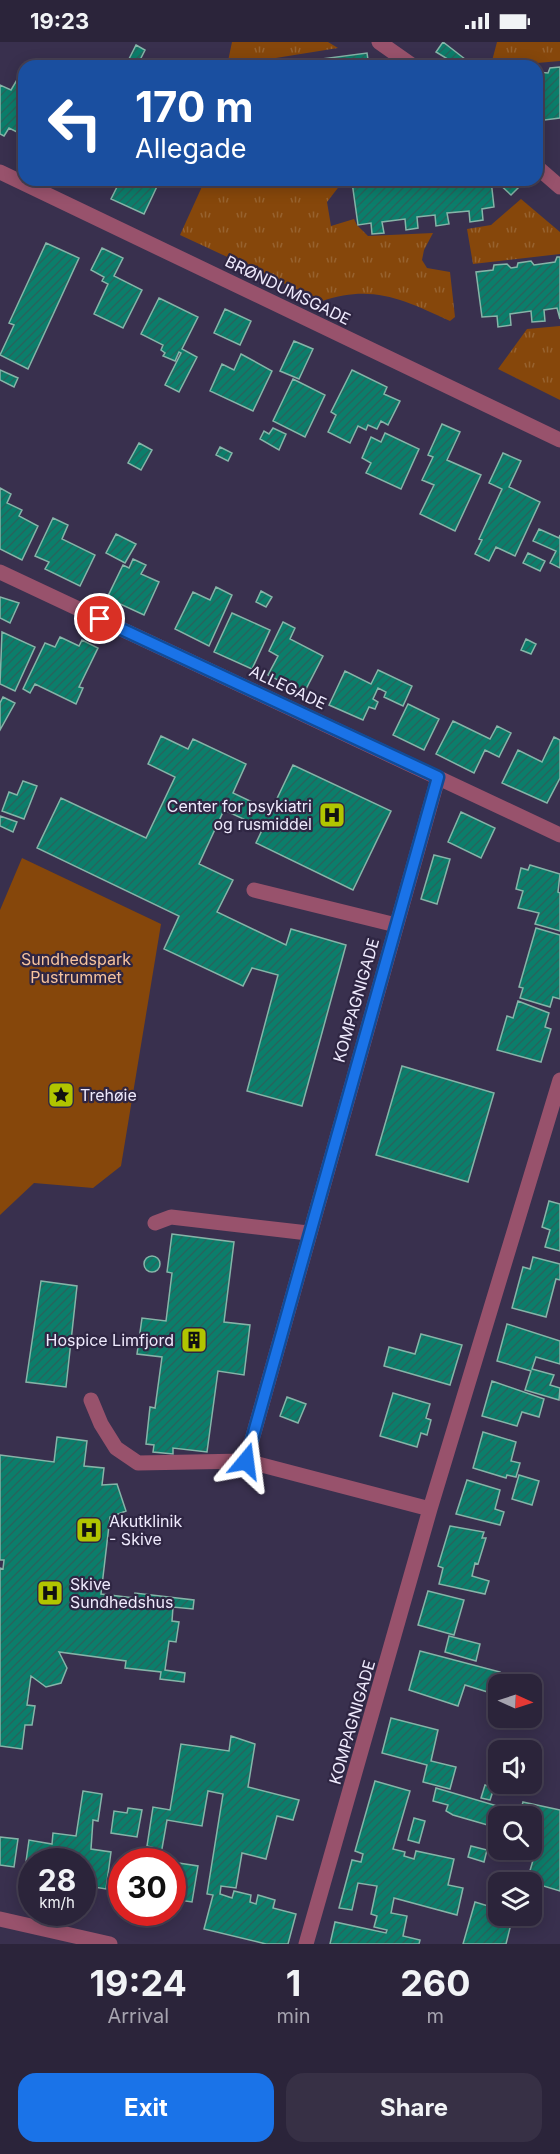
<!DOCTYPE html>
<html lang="en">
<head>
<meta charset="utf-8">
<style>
  body { margin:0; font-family:Inter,sans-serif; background:#373045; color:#f1f3f6; height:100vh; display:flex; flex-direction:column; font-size:22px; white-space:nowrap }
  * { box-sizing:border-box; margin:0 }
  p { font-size:20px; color:#a6a4af }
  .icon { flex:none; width:33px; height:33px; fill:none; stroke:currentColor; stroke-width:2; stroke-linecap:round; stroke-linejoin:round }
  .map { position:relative; height:1902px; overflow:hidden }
  .panel { display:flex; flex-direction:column; background:#2b243a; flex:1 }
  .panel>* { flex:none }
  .banner { position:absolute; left:18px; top:18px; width:525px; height:126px; border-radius:18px; box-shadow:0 3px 15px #0003,0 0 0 2px #474154; background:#1a4fa0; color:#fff; overflow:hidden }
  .needle { width:39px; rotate:93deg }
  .buttons { position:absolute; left:488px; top:1632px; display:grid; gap:12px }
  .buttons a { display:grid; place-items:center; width:54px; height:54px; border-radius:12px; background:#2b243a; box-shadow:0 3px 15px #0003,0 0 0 2px #474154; font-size:30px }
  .speed { position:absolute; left:18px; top:1806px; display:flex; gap:12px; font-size:30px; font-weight:700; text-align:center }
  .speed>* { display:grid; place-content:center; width:78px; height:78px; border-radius:50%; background:#2b243a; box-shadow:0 3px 15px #0003,0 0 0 2px #474154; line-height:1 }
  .speed small { font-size:15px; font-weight:400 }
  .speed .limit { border:9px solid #d22; background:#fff; color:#111 }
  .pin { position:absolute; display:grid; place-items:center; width:51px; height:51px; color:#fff; margin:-26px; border:3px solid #fff; border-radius:50%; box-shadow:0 2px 6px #0007 }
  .me { position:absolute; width:66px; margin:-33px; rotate:16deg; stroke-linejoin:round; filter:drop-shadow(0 0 4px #0008) }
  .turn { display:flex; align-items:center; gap:21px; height:126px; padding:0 18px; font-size:27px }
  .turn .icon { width:78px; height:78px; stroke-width:2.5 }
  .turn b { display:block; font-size:42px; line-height:51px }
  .eta { display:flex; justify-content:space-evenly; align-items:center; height:102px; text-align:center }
  .eta b { font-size:36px; font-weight:700; line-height:42px }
  .cta { display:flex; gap:12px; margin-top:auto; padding:12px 18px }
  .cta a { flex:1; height:69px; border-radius:18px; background:#1a73e8; color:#fff; font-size:24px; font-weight:700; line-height:69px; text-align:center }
  .cta a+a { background:#373045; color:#f1f3f6 }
  .status { display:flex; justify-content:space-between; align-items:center; height:42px; padding:0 30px; background:#2b243a; direction:ltr }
  .status svg { height:16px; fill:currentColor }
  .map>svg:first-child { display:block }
  .grass { fill:url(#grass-tufts) }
  .park { fill:#86470b }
  .building { fill:url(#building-hatch); stroke:#86b4a8; stroke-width:1.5 }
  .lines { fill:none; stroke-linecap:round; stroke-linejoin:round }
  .service { stroke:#98526c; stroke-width:15 }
  .minor { stroke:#98526c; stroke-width:15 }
  .route-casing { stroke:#114b97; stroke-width:15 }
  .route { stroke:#1a73e8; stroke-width:10 }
  .labels { text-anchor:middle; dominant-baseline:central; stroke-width:4.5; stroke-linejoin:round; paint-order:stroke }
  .street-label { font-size:16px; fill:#efeafd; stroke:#2f2643 }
  .poi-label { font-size:16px; fill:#efeafd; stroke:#2f2643; text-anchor:start }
  .park-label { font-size:16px; fill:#f6c39e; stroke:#2f2643 }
</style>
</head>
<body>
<div class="status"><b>19:23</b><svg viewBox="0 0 49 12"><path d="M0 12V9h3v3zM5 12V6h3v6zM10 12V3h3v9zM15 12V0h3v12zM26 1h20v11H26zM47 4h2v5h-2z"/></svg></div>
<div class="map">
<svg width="560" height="1902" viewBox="0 0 560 1902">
  <defs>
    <pattern id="grass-tufts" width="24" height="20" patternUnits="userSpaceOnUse" patternTransform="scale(1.5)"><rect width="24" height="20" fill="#86470b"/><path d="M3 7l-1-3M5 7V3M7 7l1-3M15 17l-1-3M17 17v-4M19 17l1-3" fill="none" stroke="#97622f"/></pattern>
    <pattern id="building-hatch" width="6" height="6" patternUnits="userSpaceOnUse" patternTransform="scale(1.5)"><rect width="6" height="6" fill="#0b7e6b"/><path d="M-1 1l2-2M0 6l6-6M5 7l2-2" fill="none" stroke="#26655d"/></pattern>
  </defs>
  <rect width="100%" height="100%" fill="#39304e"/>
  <path class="grass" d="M232,0H328L338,6L227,24Z
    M497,0H560V19L501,24L492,19Z
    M205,138H344L327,160L331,184L354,177L357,183L368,194L433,191L424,208L422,218L427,226L450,230L455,275L450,279C404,258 373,242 322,259L180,193Z
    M521,157L560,190V212L473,222L467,187L491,183Z
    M560,284V358L498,327L527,287Z"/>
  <path class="park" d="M22,816L161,882L121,1124L93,1146L34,1141L0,1173V868Z"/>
  <path class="building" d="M443,0L465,17L459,24L436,10Z
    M136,3L145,8L137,24L128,19Z
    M367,11L369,24H268Z
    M560,25V76L537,79V30L548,31L550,26Z
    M24,26V81L19,91L9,86L4,94L0,92V43L11,48Z
    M112,138H160L144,172L111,157L119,141Z
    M368,138H491L494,165L482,167L483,178L470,180L469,169L447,171L449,182L436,184L435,173L417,175L418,186L406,188L405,177L382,180L384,191L372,192L371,181L358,183L352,140Z
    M495,138H519L523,141L511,153Z
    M46,201L79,216L28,327L0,313L14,283L9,281Z
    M102,206L123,216L114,234L142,248L123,286L94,272L108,242L102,239L104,235L91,228Z
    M557,215H560V277L557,266L544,268L545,279L532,280L531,269L510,272L511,283L498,285L497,274L482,275L476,230L493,228L494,223L507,222L511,226L517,225L518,221L531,219L534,223L555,220Z
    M159,256L198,275L182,307L197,315L179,350L165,343L181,311L179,310L175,319L163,314L165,311L161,308L163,303L141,292Z
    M225,267L251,279L240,303L214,291Z
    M294,299L313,307L299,337L280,329Z
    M241,312L272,329L253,369L210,349L222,322L234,328Z
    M0,328L18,336L14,345L0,338Z
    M352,328L387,345L384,352L400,359L388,383L381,379L377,387L368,383L366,388L358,384L350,401L328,390L336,373L331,370Z
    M293,337L325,353L305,395L273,379Z
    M442,382L460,390L447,418L481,433L455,489L420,472L434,443L422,438L433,415L428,413Z
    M273,386L286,392L279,408L260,397L264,389L269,392Z
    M385,391L419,407L401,447L366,431L371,421L362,416L371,395L381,400Z
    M139,401L152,408L141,428L128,421Z
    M220,405L232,411L228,419L216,413Z
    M503,411L521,419L509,445L540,460L515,514L496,505L489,519L475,512L482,498L479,497L502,447L489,441Z
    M0,446L11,452L7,461L22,468L19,474L38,484L22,518L0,507Z
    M53,476L68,483L62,497L95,513L80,544L45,527L49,520L35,514Z
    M539,487L559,496L560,493V526L550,521L556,509L533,499Z
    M116,492L136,502L125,521L106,511Z
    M528,511L545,519L540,529L523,521Z
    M133,517L146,523L141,532L159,540L144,573L107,556L123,523L129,526Z
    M216,545L232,553L209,604L175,587L193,550L210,558Z
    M261,549L272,555L266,565L256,560Z
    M0,555L19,561L10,581L0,576Z
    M232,571L270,588L252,627L214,610Z
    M283,580L295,586L290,597L323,614L304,651L268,633L278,614L269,609Z
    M2,590L35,605L15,649L0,642Z
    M60,595L79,604L82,598L98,606L79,645L83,646L76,662L35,642L30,651L23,647L45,601L55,605Z
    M526,597L536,602L531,612L521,608Z
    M378,628L412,644L403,664L384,655L386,650L378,646L373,657L378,660L375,667L369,665L363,678L329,663L345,629L371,642Z
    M3,655L15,661L0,688V661Z
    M408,662L439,677L424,708L393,693Z
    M453,679L490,697L497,684L511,691L499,715L485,708L474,731L436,712Z
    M161,694L188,707L193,697L246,722L233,751L271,769L293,723L391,769L353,848L256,801L263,786L224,768L199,822L233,838L217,870L286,903L291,887L346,903L302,1064L247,1049L278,933L252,926L243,944L164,907L179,874L37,806L61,756L146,796L175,735L148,722Z
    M554,695L560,698V736L547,761L502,741L518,708L542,720Z
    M23,739L37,744L24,777L2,769L9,750L17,753Z
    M461,770L495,786L481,816L448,800Z
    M0,774L17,780L13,790L0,784Z
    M434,813L450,817L437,862L421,857Z
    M530,823L560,832L558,850L560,851V889L535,882L539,871L518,866L523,849L516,847L521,826L528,828Z
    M536,886L560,893V957L553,955L550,965L520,956L523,946L519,945Z
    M518,959L549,971L545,985L551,987L541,1020L497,1008L507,974L513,976Z
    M402,1024L494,1051L468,1140L376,1113Z
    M549,1159L560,1162V1209L545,1205L550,1188L542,1185Z
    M172,1192L234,1200L224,1280L250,1283L244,1333L218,1329L207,1410L173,1406V1412L153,1410L154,1403L146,1402L150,1365L155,1366L162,1315L137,1312L142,1276L166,1279L172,1231L167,1230Z
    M144 1222a8 8 0 1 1 16 0a8 8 0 1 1-16 0Z
    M533,1215L560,1222V1238L556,1237L546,1275L512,1266L523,1225L530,1227Z
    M41,1239L77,1244L66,1345L26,1340Z
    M507,1282L560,1299V1322L536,1315L532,1327L554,1333L550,1343L560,1346L559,1358L525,1348L531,1329L497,1319Z
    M421,1292L462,1303L450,1343L384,1324L389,1305L415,1312Z
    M492,1339L544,1357L539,1375L522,1370L517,1384L482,1374Z
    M393,1351L430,1362L426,1376L431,1378L427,1393L421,1391L417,1405L380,1394Z
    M287,1355L306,1362L298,1381L280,1374Z
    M483,1390L516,1400L511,1419L520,1421L516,1435L507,1433L506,1436L473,1426Z
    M57,1395L87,1399L84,1424L104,1426L102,1443L117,1442L126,1469L110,1475L101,1552L135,1556V1551L194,1558L193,1567L173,1565L172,1579L179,1580L176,1600L169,1599L165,1628L185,1631L184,1640L160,1637L161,1630L125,1626L126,1619L59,1610L67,1626L61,1641L46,1645L31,1634L27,1663L35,1664L32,1683H25L22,1707L0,1704V1526L3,1527L4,1518H0V1413L54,1420Z
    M519,1433L539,1439L532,1463L512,1457Z
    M467,1438L500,1448L495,1467L504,1470L500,1483L456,1472Z
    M450,1484L484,1490L482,1496H486L478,1522L475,1521L472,1534L489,1539L485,1552L439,1542L443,1526L438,1524Z
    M428,1549L464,1558L454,1593L418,1583Z
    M449,1594L480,1602L476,1619L445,1610Z
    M420,1609L500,1630L494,1652L465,1643L458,1664L409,1648Z
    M391,1676L438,1688L431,1719L456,1725L450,1747L423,1740L427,1723L382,1711Z
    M231,1694L255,1702L248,1745L299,1758L293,1778L277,1774L266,1817L242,1811L236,1846L221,1844L220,1852L232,1856L234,1849L251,1853L250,1860L256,1862L258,1853L275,1858L273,1866L296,1872L288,1902H266L204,1887L213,1853L207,1852L223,1752L208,1749L202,1784L167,1778L160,1818L169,1820H127L128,1813L153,1817L155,1806L147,1804L153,1765L170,1768L181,1702L229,1709Z
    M375,1739L410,1749L393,1807L405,1810L404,1814L414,1817L416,1809L454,1817L448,1843L463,1846L457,1873L394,1856L391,1871L407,1874L403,1894L420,1898L419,1902H330L335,1880L386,1891L387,1888L374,1885L377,1874L371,1872L377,1844L358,1841L352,1868L339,1866L352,1818L361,1820L363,1812L355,1809Z
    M485,1743L494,1746L490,1758L481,1756Z
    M436,1746L511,1768L509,1774H498V1786L453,1773L446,1769L448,1763L433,1759Z
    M83,1749L102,1752L98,1779L93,1778L91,1807L111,1810L106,1847L82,1843V1820H32V1835L24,1834L29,1798L52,1802L53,1791L76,1794Z
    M523,1760L560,1768V1849L527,1839L540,1794L531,1791V1774H519Z
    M128,1766L142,1768L137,1795L111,1791L114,1769L127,1771Z
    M414,1776L425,1779L419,1801L408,1798Z
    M0,1795L18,1797L14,1825L0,1823Z
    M471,1804L487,1808L484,1820L468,1815Z
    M172,1820L198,1824L192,1860L172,1857Z
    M475,1860L498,1867V1874H513L506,1902H463Z"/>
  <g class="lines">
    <path class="service" d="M254,848L396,883"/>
    <path class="minor" d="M379,0L413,24
      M537,125L560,145
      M0,130L560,398
      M0,530L560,793
      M155,1181L171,1175L308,1191
      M91,1358L101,1382L116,1406L138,1421L246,1419
      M430,1467L246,1419L438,736
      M0,1877L110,1902
      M306,1902L430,1467L560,1038"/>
  </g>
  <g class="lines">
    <defs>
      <path id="route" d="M100,577L438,735L246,1419"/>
    </defs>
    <use href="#route" class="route-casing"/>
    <use href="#route" class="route"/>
  </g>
  <defs>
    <symbol id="hospital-square" viewBox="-11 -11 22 22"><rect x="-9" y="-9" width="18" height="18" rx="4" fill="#b1c500" stroke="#2f2643"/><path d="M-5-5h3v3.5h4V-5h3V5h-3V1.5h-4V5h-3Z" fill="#111"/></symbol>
    <symbol id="sight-square" viewBox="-11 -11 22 22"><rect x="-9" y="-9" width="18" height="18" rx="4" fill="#b1c500" stroke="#2f2643"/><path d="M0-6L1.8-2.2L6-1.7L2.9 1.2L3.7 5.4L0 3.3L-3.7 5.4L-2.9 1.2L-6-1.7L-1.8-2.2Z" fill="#111"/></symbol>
    <symbol id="building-square" viewBox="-11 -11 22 22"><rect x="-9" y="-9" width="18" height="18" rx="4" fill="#b1c500" stroke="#2f2643"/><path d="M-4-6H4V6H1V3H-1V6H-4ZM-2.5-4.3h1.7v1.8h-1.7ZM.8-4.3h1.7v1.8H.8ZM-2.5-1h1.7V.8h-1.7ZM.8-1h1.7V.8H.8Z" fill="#111"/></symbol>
  </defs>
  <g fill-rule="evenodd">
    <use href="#hospital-square" x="317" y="758" width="30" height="30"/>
    <use href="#sight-square" x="46" y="1038" width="30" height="30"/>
    <use href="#building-square" x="179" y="1283" width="30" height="30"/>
    <use href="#hospital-square" x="74" y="1473" width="30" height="30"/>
    <use href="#hospital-square" x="35" y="1536" width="30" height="30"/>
  </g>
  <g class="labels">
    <g class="street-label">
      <text transform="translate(288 248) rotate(26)">BRØNDUMSGADE</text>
      <text transform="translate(288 645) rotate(25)">ALLEGADE</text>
      <text transform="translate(356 958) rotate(-74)">KOMPAGNIGADE</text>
      <text transform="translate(352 1680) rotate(-74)">KOMPAGNIGADE</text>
    </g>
    <g class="poi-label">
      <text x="312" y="764" text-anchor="end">Center for psykiatri<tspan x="312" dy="18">og rusmiddel</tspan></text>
      <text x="80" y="1053">Trehøie</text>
      <text x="174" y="1298" text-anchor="end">Hospice Limfjord</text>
      <text x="109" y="1479">Akutklinik<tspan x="109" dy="18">- Skive</tspan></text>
      <text x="70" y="1542">Skive<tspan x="70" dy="18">Sundhedshus</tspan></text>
    </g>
    <g class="park-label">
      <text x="76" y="917">Sundhedspark<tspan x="76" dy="18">Pustrummet</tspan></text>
    </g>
  </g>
</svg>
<div class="buttons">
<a><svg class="needle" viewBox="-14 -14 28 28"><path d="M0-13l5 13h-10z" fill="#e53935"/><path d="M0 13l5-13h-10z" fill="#a6a4af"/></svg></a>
<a><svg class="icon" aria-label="sound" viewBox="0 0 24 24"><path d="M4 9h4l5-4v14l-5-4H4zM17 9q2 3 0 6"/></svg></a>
<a><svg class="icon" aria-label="search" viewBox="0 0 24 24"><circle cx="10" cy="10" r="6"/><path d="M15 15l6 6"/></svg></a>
<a><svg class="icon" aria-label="layers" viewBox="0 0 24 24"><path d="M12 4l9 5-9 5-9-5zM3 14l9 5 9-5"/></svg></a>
</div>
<div class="speed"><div>28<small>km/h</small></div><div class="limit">30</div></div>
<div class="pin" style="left:100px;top:577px;background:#d93025"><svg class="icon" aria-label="arrive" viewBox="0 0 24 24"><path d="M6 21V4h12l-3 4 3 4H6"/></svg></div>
<svg class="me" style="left:246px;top:1419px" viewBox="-20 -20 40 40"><path d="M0-17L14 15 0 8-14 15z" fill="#1a73e8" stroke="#fff" stroke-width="4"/></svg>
<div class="banner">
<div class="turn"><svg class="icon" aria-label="left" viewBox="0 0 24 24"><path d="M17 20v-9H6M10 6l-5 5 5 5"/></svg><div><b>170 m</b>Allegade</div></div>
</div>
</div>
<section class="panel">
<div class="eta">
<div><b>19:24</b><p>Arrival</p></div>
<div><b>1</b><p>min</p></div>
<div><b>260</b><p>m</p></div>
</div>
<div class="cta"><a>Exit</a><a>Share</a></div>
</section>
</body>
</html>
